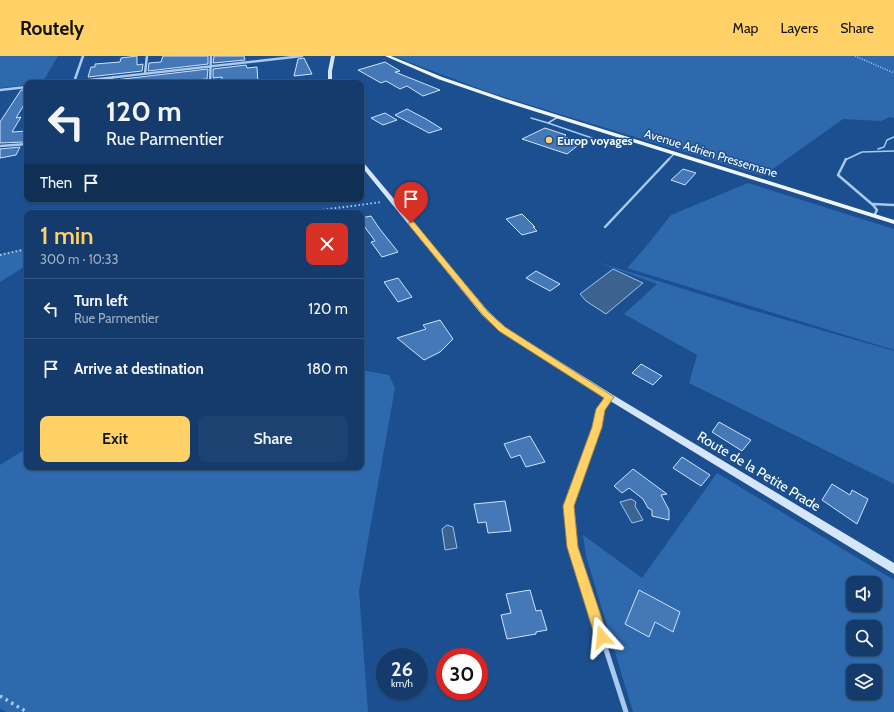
<!DOCTYPE html>
<html lang="en">
<head>
<meta charset="utf-8">
<style>
  body { margin:0; font-family:Cabin,sans-serif; background:#1d4271; color:#f1f3f6; height:100vh; display:flex; flex-direction:column; font-size:15px; white-space:nowrap }
  * { box-sizing:border-box; margin:0 }
  p { font-size:13px; color:#9dadc1 }
  .icon { flex:none; width:22px; height:22px; fill:none; stroke:currentColor; stroke-width:2; stroke-linecap:round; stroke-linejoin:round }
  .map { position:relative; flex:1; overflow:hidden }
  .side { position:absolute; left:24px; top:154px; width:340px; height:260px; display:flex; flex-direction:column; background:#143b6b; border-radius:8px; box-shadow:0 1px 3px #0004,0 0 0 1px #33557e }
  .side>* { flex:none }
  .top-card { position:absolute; left:24px; top:24px; width:340px; height:122px; border-radius:8px; box-shadow:0 1px 3px #0004,0 0 0 1px #33557e; background:#143b6b; color:#f1f3f6; overflow:hidden }
  .fabs { position:absolute; left:846px; top:520px; display:grid; gap:8px }
  .fabs a { display:grid; place-items:center; width:36px; height:36px; border-radius:8px; background:#143b6b; box-shadow:0 1px 3px #0004,0 0 0 1px #33557e; font-size:20px }
  .speed { position:absolute; left:376px; top:592px; display:flex; gap:8px; font-size:20px; font-weight:700; text-align:center }
  .speed>* { display:grid; place-content:center; width:52px; height:52px; border-radius:50%; background:#143b6b; box-shadow:0 1px 3px #0004,0 0 0 1px #33557e; line-height:1 }
  .speed small { font-size:10px; font-weight:400 }
  .speed .limit { border:6px solid #d22; background:#fff; color:#111 }
  .pin { position:absolute; display:grid; place-items:center; width:34px; height:34px; color:#fff; margin:-41px -17px; border-radius:50% 50% 50% 0; rotate:-45deg; box-shadow:0 0 4px #0007 }
  .pin .icon { rotate:45deg }
  .me { position:absolute; width:44px; margin:-22px; rotate:342deg; stroke-linejoin:round; filter:drop-shadow(0 0 3px #0008) }
  .turn { display:flex; align-items:center; gap:14px; height:84px; padding:0 16px; font-size:18px }
  .turn .icon { width:52px; height:52px; stroke-width:2.5 }
  .turn b { display:block; font-size:28px; line-height:34px }
  .then { display:flex; align-items:center; height:38px; padding:0 16px; background:#0003; gap:8px; font-size:15px }
  .round { display:grid; place-items:center; flex:none; width:42px; height:42px; border-radius:8px; background:#1d4271 }
  .headline { display:flex; align-items:center; justify-content:space-between; height:68px; padding:0 16px }
  h1 { font-size:24px; font-weight:600; line-height:30px; color:#ffd166 }
  .cta { display:flex; gap:8px; margin-top:auto; padding:8px 16px }
  .cta a { flex:1; height:46px; border-radius:8px; background:#ffd166; color:#111; font-size:16px; font-weight:600; line-height:46px; text-align:center }
  .cta a+a { background:#1d4271; color:#f1f3f6 }
  ul { padding:0; list-style:none }
  li { display:flex; align-items:center; gap:12px; height:60px; padding:0 16px; border-top:1px solid #33557e }
  li div { flex:1 }
  li b { display:block; font-size:15px }
  li em { font-style:normal }
  header { display:flex; align-items:center; gap:24px; box-sizing:border-box; height:56px; padding:0 20px; background:#ffd166; color:#111 }
  header strong { font-size:19px }
  nav { display:flex; gap:22px; margin-inline-start:auto; font-size:14px }
  .map>svg:first-child { display:block }
  .green { fill:#2e69ad; fill-rule:evenodd }
  .water { fill:#3c6290; stroke:#9cc4f0 }
  .building { fill:#4478b7; stroke:#cfe3fa }
  .lines { fill:none; stroke-linecap:round; stroke-linejoin:round }
  .path-far2 { stroke:#a9c9ee; stroke-width:1.5; stroke-dasharray:1 1.5; stroke-linecap:butt }
  .path-far1 { stroke:#a9c9ee; stroke-width:2; stroke-dasharray:1.5 2.5; stroke-linecap:butt }
  .path { stroke:#a9c9ee; stroke-width:3.5; stroke-dasharray:2.5 4; stroke-linecap:butt }
  .lane-far1 { stroke:#a9c9ee; stroke-width:1.5 }
  .lane { stroke:#a9c9ee; stroke-width:2.5 }
  .street-far2 { stroke:#a9c9ee; stroke-width:2.5 }
  .street-far1 { stroke:#a9c9ee; stroke-width:4 }
  .street { stroke:#a9c9ee; stroke-width:5 }
  .secondary { fill:#d6e6fa; fill-rule:evenodd }
  .primary { fill:#f0f6ff; fill-rule:evenodd }
  .route { fill:#ffd166; stroke:#a68842 }
  .poi-dot { fill:#ffd166; stroke:#1b4f8f; stroke-width:1.5 }
  .labels { text-anchor:middle; dominant-baseline:central; stroke-width:3; stroke-linejoin:round; paint-order:stroke }
  .far-poi-label { font-size:12px; font-weight:bold; fill:#fff; stroke:#1b4f8f; text-anchor:start }
  .far-street-label { font-size:12px; fill:#fff; stroke:#1b4f8f }
  .street-label { font-size:14px; fill:#fff; stroke:#1b4f8f }
</style>
</head>
<body>
<header>
<strong>Routely</strong>
<nav><a>Map</a><a>Layers</a><a>Share</a></nav>
</header>
<div class="map">
<svg width="894" height="656" viewBox="0 0 894 656">
  <rect width="100%" height="100%" fill="#1b4f8f"/>
  <path class="green" d="M0,0H58L42,27H27V29L0,32Z
    M393,0H894V62L890,61L881,65L843,63L763,120L491,37Z
    M748,127L894,173V294L627,212L644,193L671,159Z
    M27,192V209L0,226V198Z
    M594,205L748,253L894,295V428L689,327L697,299L624,258L657,228Z
    M361,314L389,319L395,332L359,535L368,656H7L0,653V409L27,392V411H361Z
    M717,417L894,524V656H633L586,500L583,479L642,522ZM853,527H875V549H853ZM853,571H875V593H853ZM853,615H875V637H853Z"/>
  <path class="water" d="M613,213L643,227L606,258L586,245L580,238Z
    M631,443L636,446L635,450L643,464L632,467L620,446Z
    M447,469L453,471L457,492L445,494L442,473Z"/>
  <path class="building" d="M137,0V9L143,8L142,15L88,21L91,11H95V8L120,6L121,2Z
    M163,0H208V8L148,15L149,7L161,6Z
    M214,0H244L245,4L213,7Z
    M304,2L312,18L294,20L298,3Z
    M385,6L400,15L395,16L440,34L423,40L407,30L400,33L386,25L381,27L358,14Z
    M246,9L247,12L257,11L258,27H221L222,21L213,22V13Z
    M208,13L207,23L154,27H113L115,24Z
    M21,34H27V44L16,62L21,61L12,76L27,75V78L23,86L0,87V66Z
    M407,53L426,63L442,73L429,77L395,59Z
    M385,57L397,64L383,69L371,62Z
    M545,72L566,79L564,81L581,87L567,98L522,83Z
    M20,91L16,99L0,102V93Z
    M683,113L696,117L685,129L671,124Z
    M522,158L535,171H533L537,175L522,179L506,163Z
    M371,160L379,172L398,196L382,201L371,186L375,185L361,166V162Z
    M536,215L560,228L550,235L526,222Z
    M398,222L412,241L398,246L384,226Z
    M440,264L453,283L440,296L424,304L397,282L426,273L423,269Z
    M641,308L662,320L653,329L632,317Z
    M719,366L751,384L742,395L712,376Z
    M530,380L545,406L526,411L520,399L511,402L504,388Z
    M682,401L710,419L701,430L673,412Z
    M633,413L667,438L661,439L669,454V464L652,460V454L648,452L643,443L629,432L622,437L614,430Z
    M832,428L850,439L852,434L868,443L857,468L822,444Z
    M505,445L511,475L488,477L486,466L478,467L474,448Z
    M530,534L536,555L541,554L547,574L536,576V578L507,583L501,559L511,557L506,538Z
    M639,534L680,556L673,576L655,566L649,581L625,568Z"/>
  <g class="lines">
    <path class="path-far2" d="M855,0L894,17"/>
    <path class="path-far1" d="M299,157L382,146
      M0,199L27,193"/>
    <path class="path" d="M0,640L27,656"/>
    <path class="lane-far1" d="M558,61L548,67L592,82
      M531,62L548,67
      M878,93L884,91L887,84L894,81
      M668,104L675,97
      M845,104L862,96L894,95"/>
    <path class="lane" d="M846,103L838,119L873,149L877,154L874,160
      M873,148L894,149
      M605,171L669,103"/>
    <path class="street-far2" d="M145,17L147,0
      M74,26L83,0
      M63,27L302,0
      M110,27L113,21
      M210,27L211,0
      M0,34L27,31
      M0,90L27,88"/>
    <path class="street-far1" d="M579,420L597,371L600,353L610,341"/>
    <path class="street" d="M579,419L568,450L573,491L626,656"/>
    <path class="secondary" d="M331,0H335L332,15V27H328V15Z
      M361,105L363,106L488,255L505,271L613,339L894,507V518L607,343L499,275L482,259L361,110Z"/>
    <path class="primary" d="M385,0H391L442,21L506,43L894,164V168L502,45L438,23Z"/>
  </g>
  <path class="route" d="M409,166H414L488,256L505,271L614,341L605,354L602,371L574,450L578,491L608,581L606,585L602,587L597,585L595,581L567,491L563,450L592,371L596,353L604,342L499,275L483,259L409,169Z"/>
  <circle class="poi-dot" cx="549" cy="84" r="4"/>
  <g class="labels">
    <g class="far-poi-label">
      <text x="557" y="84">Europ voyages</text>
    </g>
    <g class="far-street-label">
      <text transform="translate(711 97) rotate(17)">Avenue Adrien Pressemane</text>
    </g>
    <g class="street-label">
      <text transform="translate(759 415) rotate(31)">Route de la Petite Prade</text>
    </g>
  </g>
</svg>
<div class="fabs">
<a><svg class="icon" aria-label="sound" viewBox="0 0 24 24"><path d="M4 9h4l5-4v14l-5-4H4zM17 9q2 3 0 6"/></svg></a>
<a><svg class="icon" aria-label="search" viewBox="0 0 24 24"><circle cx="10" cy="10" r="6"/><path d="M15 15l6 6"/></svg></a>
<a><svg class="icon" aria-label="layers" viewBox="0 0 24 24"><path d="M12 4l9 5-9 5-9-5zM3 14l9 5 9-5"/></svg></a>
</div>
<div class="speed"><div>26<small>km/h</small></div><div class="limit">30</div></div>
<div class="pin" style="left:411px;top:167px;background:#d93025"><svg class="icon" aria-label="arrive" viewBox="0 0 24 24"><path d="M6 21V4h12l-3 4 3 4H6"/></svg></div>
<svg class="me" style="left:602px;top:581px" viewBox="-20 -20 40 40"><path d="M0-17L14 15 0 8-14 15z" fill="#ffd166" stroke="#fff" stroke-width="4"/></svg>
<div class="top-card">
<div class="turn"><svg class="icon" aria-label="left" viewBox="0 0 24 24"><path d="M17 20v-9H6M10 6l-5 5 5 5"/></svg><div><b>120 m</b>Rue Parmentier</div></div>
<div class="then">Then<svg class="icon" aria-label="arrive" viewBox="0 0 24 24"><path d="M6 21V4h12l-3 4 3 4H6"/></svg></div>
</div>
<section class="side">
<div class="headline"><div><h1>1 min</h1><p>300 m · 10:33</p></div><a class="round" style="background:#d93025;color:#fff"><svg class="icon" aria-label="close" viewBox="0 0 24 24"><path d="M6 6l12 12M18 6L6 18"/></svg></a></div>
<ul>
<li><svg class="icon" aria-label="left" viewBox="0 0 24 24"><path d="M17 20v-9H6M10 6l-5 5 5 5"/></svg><div><b>Turn left</b><p>Rue Parmentier</p></div><em>120 m</em></li>
<li><svg class="icon" aria-label="arrive" viewBox="0 0 24 24"><path d="M6 21V4h12l-3 4 3 4H6"/></svg><div><b>Arrive at destination</b></div><em>180 m</em></li>
</ul>
<div class="cta"><a>Exit</a><a>Share</a></div>
</section>
</div>
</body>
</html>
